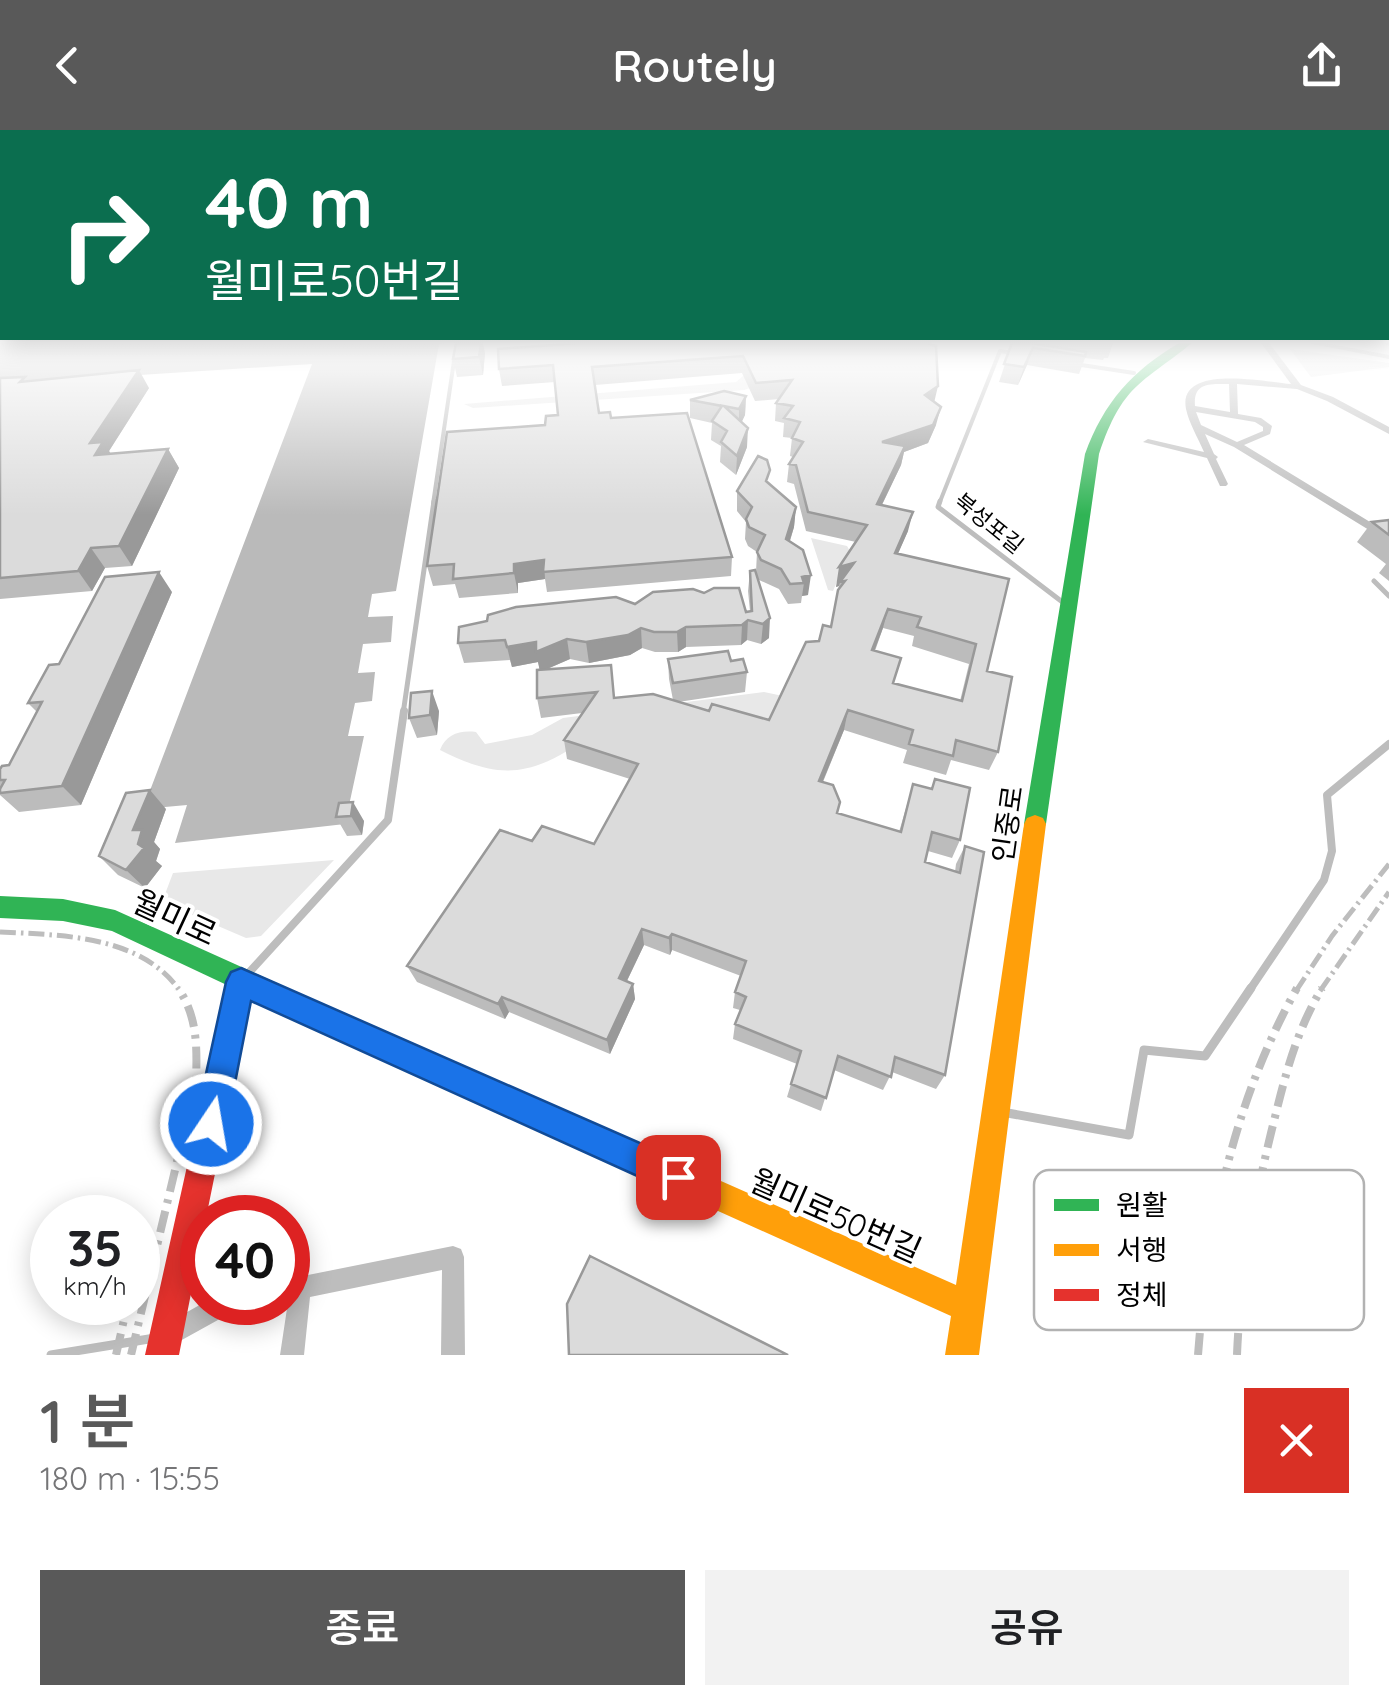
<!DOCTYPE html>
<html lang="ko">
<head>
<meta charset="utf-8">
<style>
  body { margin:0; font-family:Quicksand,"Noto Sans KR",sans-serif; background:#f2f2f2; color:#202124; height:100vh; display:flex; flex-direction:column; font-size:38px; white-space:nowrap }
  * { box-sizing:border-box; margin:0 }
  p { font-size:32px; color:#757577 }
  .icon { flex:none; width:55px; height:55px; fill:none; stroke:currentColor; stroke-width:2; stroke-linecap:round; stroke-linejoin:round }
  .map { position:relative; height:1225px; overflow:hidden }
  .panel { display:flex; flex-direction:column; background:#fff; flex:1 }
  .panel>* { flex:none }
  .top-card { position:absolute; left:0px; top:0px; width:1390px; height:210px; box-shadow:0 5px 25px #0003; background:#0b6e4f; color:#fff; overflow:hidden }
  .speed { position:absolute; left:30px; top:1065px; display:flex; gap:20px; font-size:50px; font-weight:700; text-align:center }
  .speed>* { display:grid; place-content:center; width:130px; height:130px; border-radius:50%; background:#fff; box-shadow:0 5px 25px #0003; line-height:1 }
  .speed small { font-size:25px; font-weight:400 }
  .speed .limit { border:15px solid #d22; background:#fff; color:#111 }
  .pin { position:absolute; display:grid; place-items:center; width:85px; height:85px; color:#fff; margin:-42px; border-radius:20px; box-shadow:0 5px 15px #0006 }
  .me { position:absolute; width:110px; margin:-55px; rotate:12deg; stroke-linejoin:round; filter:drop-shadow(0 0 8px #0008) }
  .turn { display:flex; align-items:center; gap:35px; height:210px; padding:0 40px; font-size:45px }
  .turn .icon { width:130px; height:130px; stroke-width:2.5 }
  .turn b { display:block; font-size:70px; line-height:85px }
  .round { display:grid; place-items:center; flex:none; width:105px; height:105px; border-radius:0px; background:#f2f2f2 }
  .headline { display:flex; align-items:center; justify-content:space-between; height:170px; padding:0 40px }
  h1 { font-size:60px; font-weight:600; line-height:75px; color:#595959 }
  .action { display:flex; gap:20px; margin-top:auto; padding:20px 40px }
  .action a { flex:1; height:115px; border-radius:0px; background:#595959; color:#fff; font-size:40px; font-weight:600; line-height:115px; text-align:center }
  .action a+a { background:#f2f2f2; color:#202124 }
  header { display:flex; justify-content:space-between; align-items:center; height:130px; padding:0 40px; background:#595959; color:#fff; font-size:45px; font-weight:600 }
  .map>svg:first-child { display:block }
  .green { fill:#e8e8e8 }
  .water { fill:#bababa }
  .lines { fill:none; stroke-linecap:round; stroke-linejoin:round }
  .lane-far3 { stroke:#bdbdbd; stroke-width:4 }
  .lane-far2 { stroke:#bdbdbd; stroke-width:5 }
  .lane-far1 { stroke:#bdbdbd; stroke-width:8 }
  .lane { stroke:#bdbdbd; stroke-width:9 }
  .street { fill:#bdbdbd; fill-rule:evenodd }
  .fast { fill:#30b455; fill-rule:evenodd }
  .slow { fill:#ff9f0a; fill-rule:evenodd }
  .jam { fill:#e5322d; fill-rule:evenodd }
  .rail-far1 { stroke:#bdbdbd; stroke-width:5; stroke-dasharray:16 5 2.5 5; stroke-linecap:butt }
  .rail { stroke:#bdbdbd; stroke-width:8; stroke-dasharray:22 8 4 8; stroke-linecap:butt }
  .wall { fill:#bcbcbc; fill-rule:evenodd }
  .shaded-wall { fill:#999 }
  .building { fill:#dbdbdb; stroke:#999; stroke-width:2.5; fill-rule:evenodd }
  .route { fill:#1a73e8; stroke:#114b97; stroke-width:2.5 }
  .labels { text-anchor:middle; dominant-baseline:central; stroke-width:8; stroke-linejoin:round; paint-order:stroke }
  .far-street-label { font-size:22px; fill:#000; stroke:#fff }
  .street-label { font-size:28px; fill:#000; stroke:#fff }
  .near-street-label { font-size:32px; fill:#000; stroke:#fff }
  .key { fill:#fff; stroke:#b2b2b2; stroke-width:2.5 }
  .key-label { font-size:28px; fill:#000 }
</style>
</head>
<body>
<header><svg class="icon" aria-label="back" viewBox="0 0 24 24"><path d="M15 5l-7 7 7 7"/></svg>Routely<svg class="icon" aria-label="share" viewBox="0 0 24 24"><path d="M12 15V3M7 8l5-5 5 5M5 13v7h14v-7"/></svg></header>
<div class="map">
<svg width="1389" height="1225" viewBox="0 0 1389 1225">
  <rect width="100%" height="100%" fill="#fff"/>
  <path class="green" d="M1290,219L1389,233V237L1311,247Z
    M796,243L744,260L473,278L464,274L736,252L743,246Z
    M811,408L847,416L850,421L833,461L828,460Z
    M764,562L783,566L766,605L567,621C519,650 488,644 440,620C446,604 460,600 476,602L485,614L532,605L563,588Z
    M334,730L261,806L246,808L162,772L173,743Z"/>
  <path class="water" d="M0,213H449L439,214L396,461L372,464L368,487L393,486L391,512L363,514L358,543L375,542L372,571L355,573L348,606H364L345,694L175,713L187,675L143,679L312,234L0,254Z"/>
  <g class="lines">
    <path class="lane-far3" d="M1075,234L1134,243
      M433,374L454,231
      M939,374L1000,221L1014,223"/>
    <path class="lane-far2" d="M940,371L938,377L1065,474
      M1374,451L1389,466
      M403,584L434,371"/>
    <path class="lane-far1" d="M245,847L388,690L404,581
      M1249,861L1324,750L1332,721L1327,665L1389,614"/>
    <path class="lane" d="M1002,982L1129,1005L1144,920L1205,926L1251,858
      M51,1225L155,1208"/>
    <path class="street" d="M1261,213H1269L1301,255L1333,267L1389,297V304L1327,271L1297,259L1237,254L1238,284L1261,288L1272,296L1270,304L1244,315L1375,395L1389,393V399L1369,400L1234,317L1205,304L1214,324L1218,327L1216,329L1228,354L1226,356H1220L1207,328L1143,312L1148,309L1204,322C1198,308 1189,293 1186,279C1177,233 1266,252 1291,254ZM1229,254L1230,282L1195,276C1193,252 1210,254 1229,254ZM1196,282L1255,292L1263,297V301L1237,312L1201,295Z
      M1308,213H1325L1389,225V229Z
      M1384,213H1389V216Z
      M453,1116L461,1119L464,1127L465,1225H441L442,1140L310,1167L304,1225H280L288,1172V1149Z
      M205,1172H239L236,1180L180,1211L172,1214L164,1211L161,1203L164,1195Z"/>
    <path class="fast" d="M1179,213H1192C1140,255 1123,254 1099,324L1046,694L1043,700L1035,703L1027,700L1024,694L1085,324C1104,272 1132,241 1179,213Z
      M0,766L63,769L115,780L430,922L434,932L430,942L420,946L112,801L63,791L0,788Z"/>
    <path class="slow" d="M1035,685L1043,688L1046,694L979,1225H945L951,1186L410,942L406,932L410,922L420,918L956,1155L1024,694L1027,688Z"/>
    <path class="jam" d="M241,840L250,843L254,852L206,1088H202V1107L179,1225H145L228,852L232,843Z"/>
    <path class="rail-far1" d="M0,802C61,805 141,805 180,861
      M1296,861L1332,806L1389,734
      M1320,861L1389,762"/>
    <path class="rail" d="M116,1225L128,1172
      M131,1225L196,952C197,918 198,887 178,858
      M1198,1225C1208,1095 1233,973 1297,858
      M1237,1225C1240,1150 1253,1077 1271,1003C1284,951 1294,905 1322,858"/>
  </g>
  <path class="wall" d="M580,213H926L936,295L928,313L904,322L901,335L882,375L908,401L898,423L1009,449L987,541L998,622L989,640L951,630L946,645L903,633L907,620L844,600L823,652L838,683L899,702L913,654L931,659L935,649L960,710L952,728L928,721L925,732L955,742L956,734L965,716L945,945L936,959L892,942L883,960L834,940L821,981L787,967L797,934L733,909L735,894L740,880L733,878L735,862L741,846L672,820L670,825L644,815L627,851L633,854L635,869L610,924L509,882L505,889L417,852L407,836L532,711L594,714L630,649L567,629L564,610L582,583L541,588L537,568L540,540L538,532L512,537L510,530L464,533L458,513L635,474L750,481L748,461L750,441L769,508L761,514L747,510L741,515L686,517L678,522H655L642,518L630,525L589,533L570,529L547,539L614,568L673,570L669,549L668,529L731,531L747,542L745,562L678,572L709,581L769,590L819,511L831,497L839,456L836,457L856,412L806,401L794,354L787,352L789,334L793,327L790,326L792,308L783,307L784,293L775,291L776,273L779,269L755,271L742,243L595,255L599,283L611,288L732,427L731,446L547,462L545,449L518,453V463L459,468L455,454L433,456L427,436L545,295L558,285L555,252L502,256L499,239ZM883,498L914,506L912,516L969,534L960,571L894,553L875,521Z
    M1012,213H1113L1108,228H1104L1103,230L1085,228L1079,244L1027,235L1018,255L999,252Z
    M485,223L483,245L457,247L453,229Z
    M25,247L28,252L149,258L109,321L111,324L168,319L179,338L132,436L105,438L92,461L0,469V248Z
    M746,266L745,285L741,292L747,317L736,345L720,332L721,316L711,310L712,293L690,288V270Z
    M769,354L796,377L794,397L790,411L808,465L802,466L801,473L788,474L779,459L759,450L756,442L757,422L748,416L745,409L746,392L737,381V361Z
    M1389,390V451L1379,443L1386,434L1357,412L1372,392Z
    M172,462L81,675L19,682L0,665V639L9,635L37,582L28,573L59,534Z
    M439,581L437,605L417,608L409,588Z
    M339,673L364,691L362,705L347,706L336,687Z
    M166,679L154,712L160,719L156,731L162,736L145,758L118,745L99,726Z"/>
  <path class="shaded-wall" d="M481,213H483L485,223L483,245L479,227Z
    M1033,218L1027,235L1018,255L1024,237Z
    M139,240L149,258L109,321L115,331L95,325L90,313Z
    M938,256L934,273L925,265Z
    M746,266L745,285L739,298V279Z
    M941,277L936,295L928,313L904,322L901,335L873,393L877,374L882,312Z
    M748,298L747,317L736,345L737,326Z
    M168,319L179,338L132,436L119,416Z
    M796,377L794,397L784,429L786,409Z
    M913,382L908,401L890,442L895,423Z
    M91,418L105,438L92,461L78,441Z
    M544,430L545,449L518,453V463L514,443V434Z
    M854,433L845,451L840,452L839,456L836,457L839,437Z
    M159,442L172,462L81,675L62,656Z
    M811,445L808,465L802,466L804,453L802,447Z
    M888,479L883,498L867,540L872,520Z
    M770,488L769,508L761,514L763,494Z
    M748,490L747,510L741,515L742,495Z
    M686,497V517L678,522L677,502Z
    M641,498L642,518L630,525L589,533L586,512Z
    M567,509L570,529L540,542L538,532L512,537L507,517L536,512Z
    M432,561L439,581L437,605L430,585Z
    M848,580L844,600L815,670L819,651Z
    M150,660L166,679L154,712L160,719L156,731L162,736L145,758L126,740L138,714L133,700Z
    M353,672L364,691L362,705L351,686Z
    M642,799L644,815L621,863L619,848Z
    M672,804V820L670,825L669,808Z
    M633,854L635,869L610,924L607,910Z
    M502,867L509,882L505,889L498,874Z"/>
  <path class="building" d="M456,213H481L479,227L453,229Z
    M580,213H926L936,216L938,256L925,265L941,277L933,295L882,312L905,316L877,374L913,382L895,423L1009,449L987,541L1012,547L998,622L956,610L953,626L909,614L913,600L848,580L819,651L833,655L840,672L837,683L901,702L913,654L932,659L935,649L970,658L960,710L932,702L925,732L960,743L965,716L984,722L945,945L895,927L891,947L838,926L826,968L791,954L801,921L735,894L746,867L735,862L746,831L672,804L669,808L642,799L619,848L633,854L607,910L502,867L498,874L407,836L500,700L532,711L542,696L594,714L638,634L564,610L597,562L537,568V540L611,535L614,568L653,564L709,581L712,574L769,590L806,512L819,511L823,495L831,497L838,460L845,451L840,452L854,433L839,437L867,395L808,382L796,335L789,334L803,312L792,308L800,292L784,288L793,276L776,273L792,250L756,253L743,226L592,237L599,283L610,282L611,288L687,283L732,427L543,442L544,430L514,434V443L453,449L454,434L427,436L447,302L545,295L546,286L558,285L553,235L499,239L498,219ZM888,479L921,487L917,497L976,514L962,571L893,553L901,528L872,520Z
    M1012,213H1030L1086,222L1085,226L1033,218L1024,237L1004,234Z
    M139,240L90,313L103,312L95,325L168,319L119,416L91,418L78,441L0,448V248L25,247L20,252Z
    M724,261L746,266L739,279L724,276L748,298L737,326L721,312L727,301L712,291L722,276L690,270Z
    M758,326L767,330L770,340L766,351L796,377L786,409L803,420L811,445L802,447L804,453L790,454L781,439L761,430L757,422L765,405L749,397L746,389L752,377L737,361Z
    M1389,390V405L1372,392Z
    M755,440L770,488L763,494L748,490L742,495L686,497L677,502H654L641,498L628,505L586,512L567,509L536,522V512L507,517L505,510L458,513L459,497L487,491L488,485L516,477L616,467L635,474L653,462L693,459L704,463L714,458H739L746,482L752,481L750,441Z
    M159,442L62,656L0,663V659L5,650H0V639L2,636L9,635L42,572L28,573L49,535L59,534L105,447Z
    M728,521L731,531L743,529L747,542L673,553L668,529Z
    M432,561L430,585L409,588L411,563Z
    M150,660L133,700H142L138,714L144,718L126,740L99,726L126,663Z
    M353,672L351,686L336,687L339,673Z
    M590,1126L788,1225H569L567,1174Z"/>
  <linearGradient id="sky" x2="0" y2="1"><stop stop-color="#95b6d6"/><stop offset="0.55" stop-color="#fff"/><stop offset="1" stop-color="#fff" stop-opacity="0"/></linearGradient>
  <rect width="1389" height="385" fill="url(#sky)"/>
  <path class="route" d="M241,838L690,1035L695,1047L690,1059L678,1064L666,1059L251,871L227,994L222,1005L211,1010L199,1005L195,994L226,852L231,842Z"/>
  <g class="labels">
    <g class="far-street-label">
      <text transform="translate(989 393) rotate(39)">북성포길</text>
    </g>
    <g class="street-label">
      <text transform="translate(1007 694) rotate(-82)">인중로</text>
    </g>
    <g class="near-street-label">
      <text transform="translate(175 787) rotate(25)">월미로</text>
      <text transform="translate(836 1085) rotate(24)">월미로50번길</text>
    </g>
  </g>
  <rect x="1034" y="1040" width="330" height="160" rx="15" class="key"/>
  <rect x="1054" y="1069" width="45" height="12" fill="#30b455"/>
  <rect x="1054" y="1114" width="45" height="12" fill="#ff9f0a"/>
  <rect x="1054" y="1159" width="45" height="12" fill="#e5322d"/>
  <g class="key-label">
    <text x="1116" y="1085">원활</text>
    <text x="1116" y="1130">서행</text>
    <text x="1116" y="1175">정체</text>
  </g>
</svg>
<div class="speed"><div>35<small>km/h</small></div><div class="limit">40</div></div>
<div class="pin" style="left:678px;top:1047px;background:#d93025"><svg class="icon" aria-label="arrive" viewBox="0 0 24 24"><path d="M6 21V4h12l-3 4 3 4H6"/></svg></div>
<svg class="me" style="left:211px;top:994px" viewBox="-20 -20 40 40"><circle r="17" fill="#1a73e8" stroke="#fff" stroke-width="3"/><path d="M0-11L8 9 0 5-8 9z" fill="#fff"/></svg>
<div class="top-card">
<div class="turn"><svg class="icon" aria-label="right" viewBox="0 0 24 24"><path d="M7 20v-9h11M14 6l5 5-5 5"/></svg><div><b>40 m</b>월미로50번길</div></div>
</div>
</div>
<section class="panel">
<div class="headline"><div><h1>1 분</h1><p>180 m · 15:55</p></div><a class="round" style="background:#d93025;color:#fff"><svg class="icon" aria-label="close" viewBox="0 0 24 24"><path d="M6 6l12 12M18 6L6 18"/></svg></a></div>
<div class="action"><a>종료</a><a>공유</a></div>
</section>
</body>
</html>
